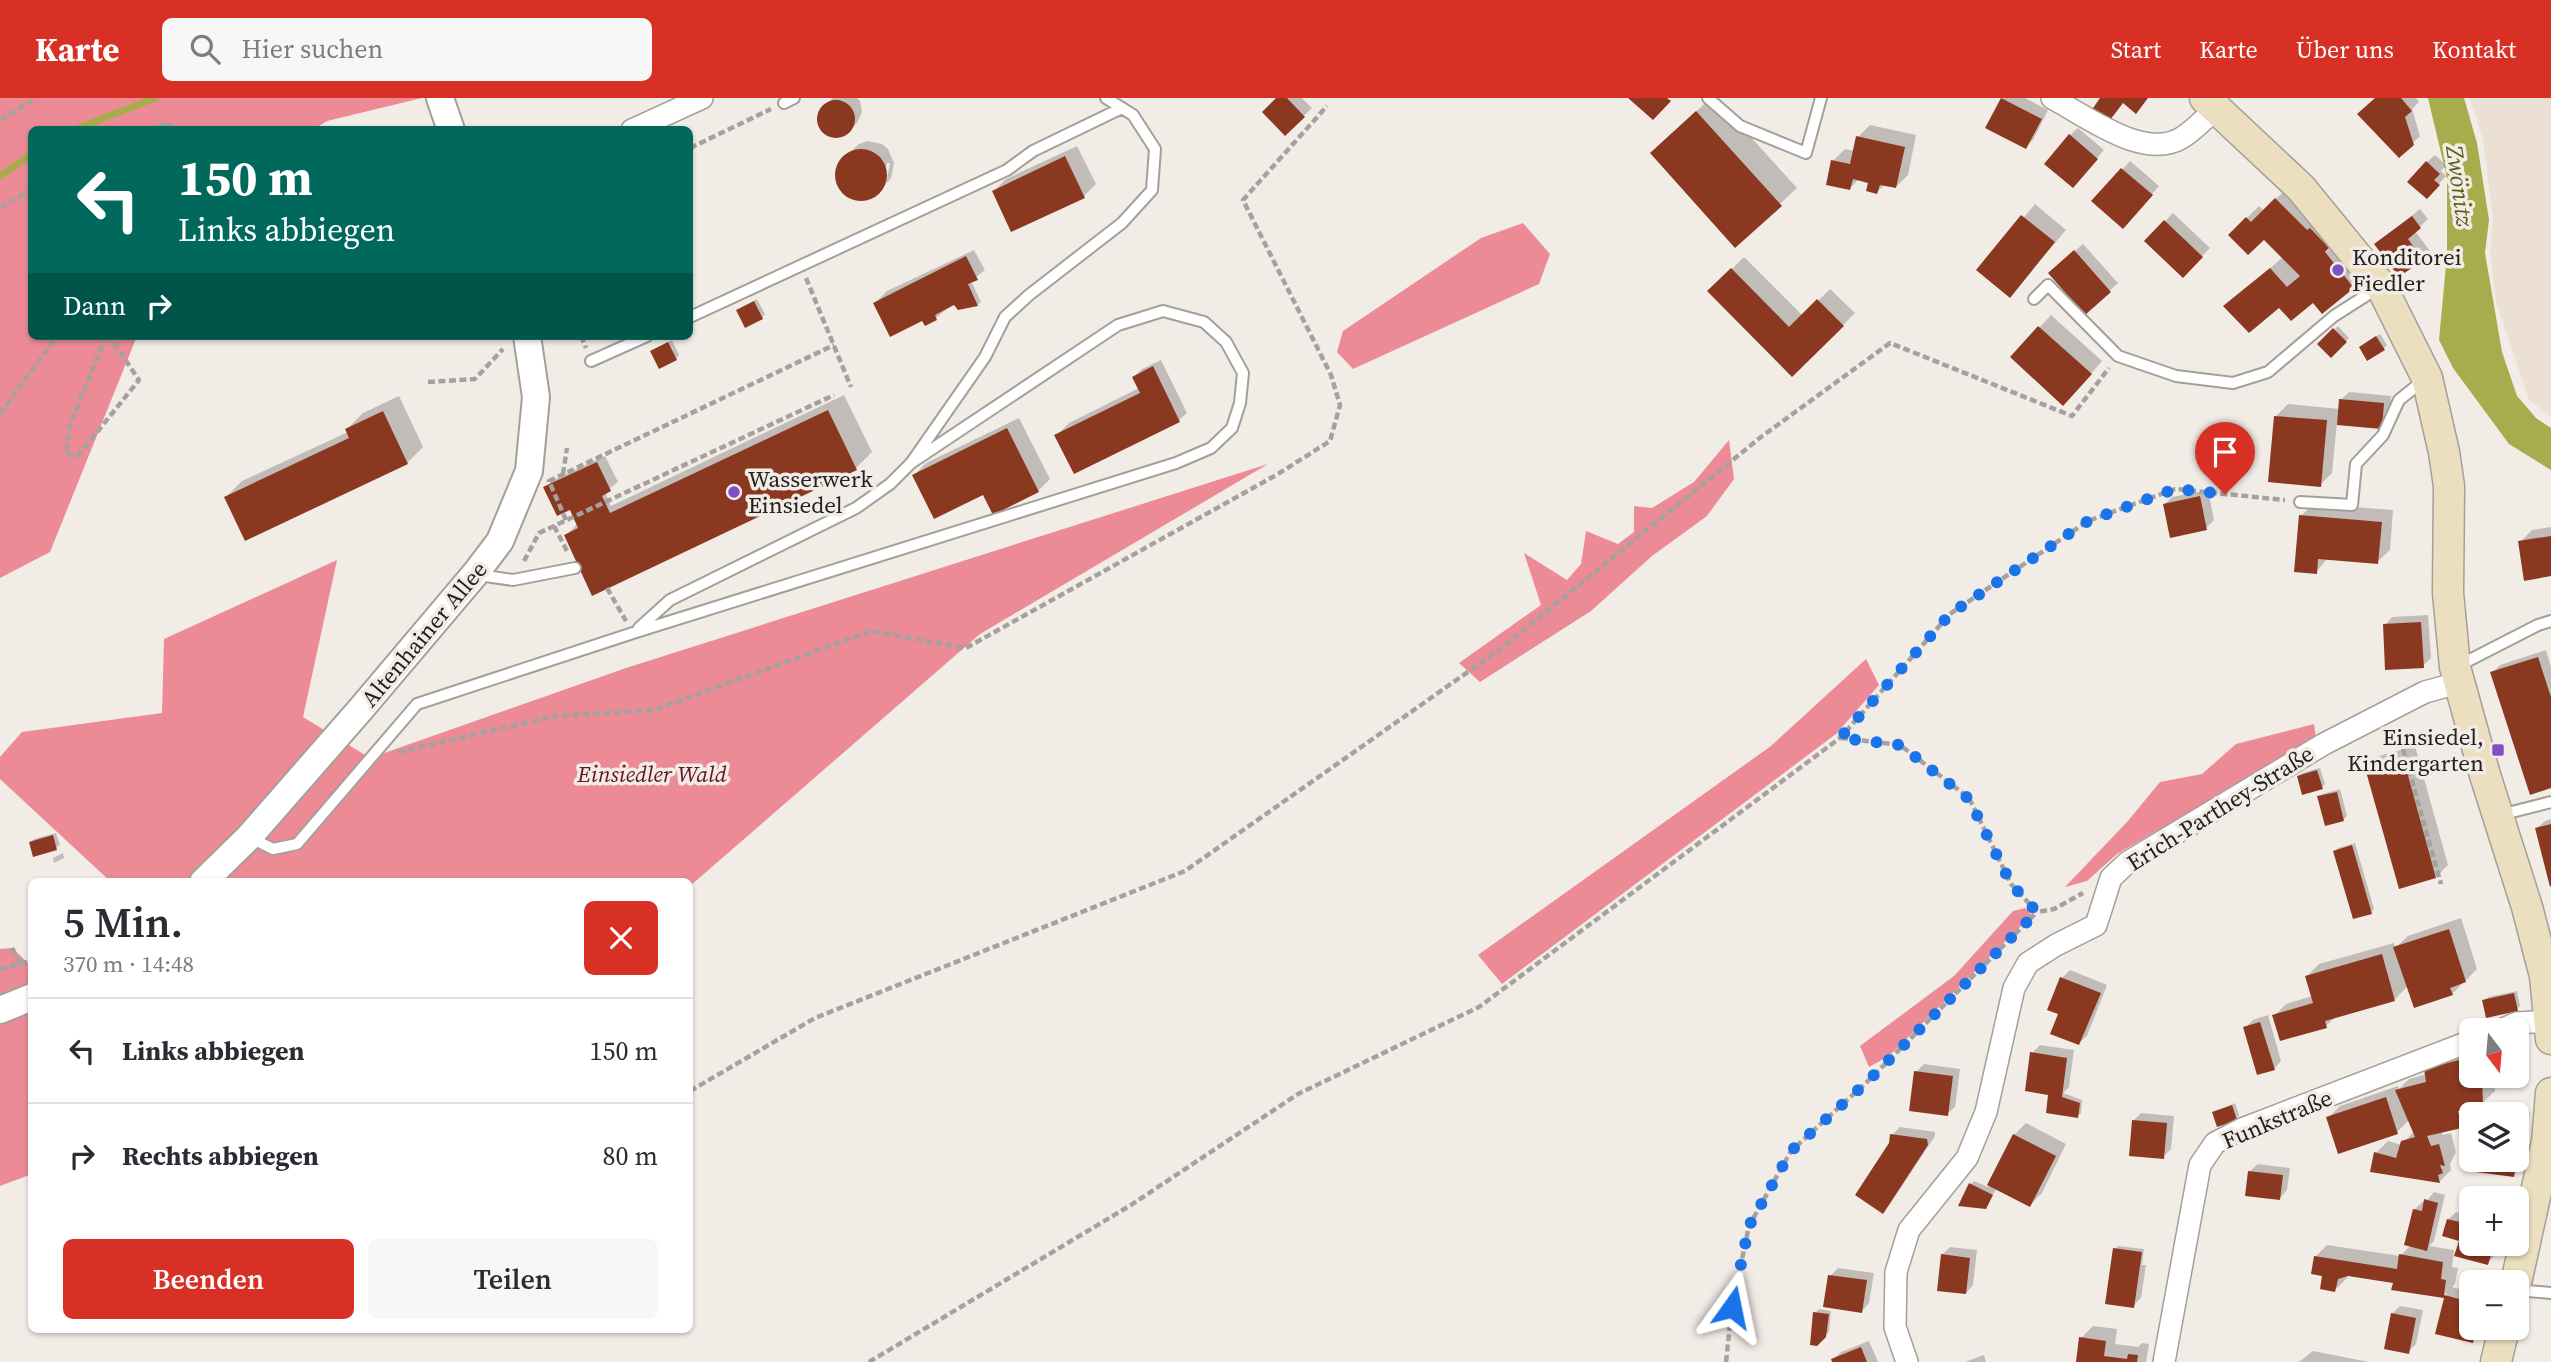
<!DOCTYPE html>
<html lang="de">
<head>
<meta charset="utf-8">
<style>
  body { margin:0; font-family:"Source Serif 4",serif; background:#f7f7f7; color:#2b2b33; height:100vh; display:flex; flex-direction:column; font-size:26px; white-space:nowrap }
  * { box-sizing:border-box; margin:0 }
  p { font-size:23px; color:#7c7c81 }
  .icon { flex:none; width:38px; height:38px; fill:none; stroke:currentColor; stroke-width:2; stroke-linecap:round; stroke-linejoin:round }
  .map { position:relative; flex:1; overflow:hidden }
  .sheet { position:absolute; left:28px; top:780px; width:665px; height:455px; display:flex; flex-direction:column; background:#fff; border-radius:10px; box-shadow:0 2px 5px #0004 }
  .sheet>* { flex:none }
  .banner { position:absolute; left:28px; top:28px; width:665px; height:214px; border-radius:10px; box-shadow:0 2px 5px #0004; background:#00695c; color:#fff; overflow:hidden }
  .needle { width:46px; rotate:164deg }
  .buttons { position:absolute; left:2459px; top:920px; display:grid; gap:14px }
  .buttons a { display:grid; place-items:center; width:70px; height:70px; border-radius:10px; background:#fff; box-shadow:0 2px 5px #0004; font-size:35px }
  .pin { position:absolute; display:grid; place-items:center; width:60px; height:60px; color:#fff; margin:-72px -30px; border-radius:50% 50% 50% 0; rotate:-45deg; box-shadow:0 0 7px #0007 }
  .pin .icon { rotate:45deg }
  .me { position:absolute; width:77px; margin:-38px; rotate:12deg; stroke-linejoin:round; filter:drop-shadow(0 0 5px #0008) }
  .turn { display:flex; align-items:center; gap:24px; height:147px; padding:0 35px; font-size:32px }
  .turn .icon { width:91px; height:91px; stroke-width:2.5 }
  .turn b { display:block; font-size:49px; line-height:60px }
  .then { display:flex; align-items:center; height:66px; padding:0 35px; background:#0003; gap:14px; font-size:26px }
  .round { display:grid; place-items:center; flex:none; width:74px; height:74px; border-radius:10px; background:#f7f7f7 }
  .summary { display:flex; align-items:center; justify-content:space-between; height:119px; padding:0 35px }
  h1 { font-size:42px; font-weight:600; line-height:52px }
  .action { display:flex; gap:14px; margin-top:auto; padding:14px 35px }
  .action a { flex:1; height:80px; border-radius:10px; background:#d93025; color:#fff; font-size:28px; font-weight:600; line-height:80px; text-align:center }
  .action a+a { background:#f7f7f7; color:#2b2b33 }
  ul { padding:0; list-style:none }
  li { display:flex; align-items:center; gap:21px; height:105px; padding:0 35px; border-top:2px solid #e1e1e2 }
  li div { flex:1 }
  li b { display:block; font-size:26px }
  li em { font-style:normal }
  header { display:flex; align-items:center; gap:42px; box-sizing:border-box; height:98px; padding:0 35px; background:#d93025; color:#fff }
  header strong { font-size:33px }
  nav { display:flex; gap:38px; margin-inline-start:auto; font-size:24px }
  .search { width:490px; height:63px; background:#f7f7f7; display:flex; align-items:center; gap:18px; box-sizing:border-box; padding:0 24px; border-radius:10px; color:#7c7c81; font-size:26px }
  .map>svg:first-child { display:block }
  .built { fill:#ece0d5 }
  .forest { fill:#ec8b96 }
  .water { fill:#a9ac4d }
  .shadow { fill:#0003 }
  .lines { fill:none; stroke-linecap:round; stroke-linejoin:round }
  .stream { stroke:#a9ac4d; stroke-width:7 }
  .building { fill:#8a381f }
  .service-casing { stroke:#a59f9a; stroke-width:14 }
  .minor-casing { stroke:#a59f9a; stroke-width:24 }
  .tertiary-casing { stroke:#a59f9a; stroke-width:30 }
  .secondary-casing { stroke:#a59f9a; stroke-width:33 }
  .path { stroke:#a6a19e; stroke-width:4.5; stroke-dasharray:7 3.5; stroke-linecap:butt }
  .service { stroke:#fff; stroke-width:10 }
  .minor { stroke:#fff; stroke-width:21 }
  .tertiary { stroke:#fff; stroke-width:26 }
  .secondary { stroke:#ebdfbf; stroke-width:30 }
  .route { stroke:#1a73e8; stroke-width:12; stroke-dasharray:0 21.6 }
  .poi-dot { fill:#804fc7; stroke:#f2ece7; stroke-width:2.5 }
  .labels { text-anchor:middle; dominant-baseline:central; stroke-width:7; stroke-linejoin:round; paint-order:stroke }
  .poi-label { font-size:23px; fill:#24211f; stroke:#f2ece7; text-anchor:start }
  .street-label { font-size:23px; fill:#24211f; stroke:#f2ece7 }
  .park-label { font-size:23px; font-style:italic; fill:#681227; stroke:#f2ece7 }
  .water-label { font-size:24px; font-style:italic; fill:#5b5c17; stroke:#f2ece7 }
</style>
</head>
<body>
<header>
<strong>Karte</strong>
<div class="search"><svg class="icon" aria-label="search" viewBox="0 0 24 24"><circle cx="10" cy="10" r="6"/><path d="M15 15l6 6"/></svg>Hier suchen</div>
<nav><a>Start</a><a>Karte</a><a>Über uns</a><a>Kontakt</a></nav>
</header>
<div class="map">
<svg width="2551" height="1264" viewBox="0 0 2551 1264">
  <rect width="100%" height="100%" fill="#f2ece7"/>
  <path class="built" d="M2470,0H2551V319L2529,302L2496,204L2490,152L2493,122L2483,41Z"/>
  <path class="forest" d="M0,0H422L327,23L314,31L32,32V238H137L50,454L0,480Z
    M1523,125L1550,156L1539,186L1353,271L1337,254L1343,233L1481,140Z
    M1729,342L1734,381L1707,418L1652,458L1591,513L1480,584L1459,565L1541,507L1524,455L1567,482L1581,466L1586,433L1618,446L1634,434V408L1652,410L1694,384Z
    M1268,366L980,536L690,788V784H111L0,681V659L22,634L162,615L164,541L337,462L303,619L370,660L626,570Z
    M1866,561L1879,587L1836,636L1502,886L1478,857L1771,648Z
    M2314,626L2316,640L2117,756L2087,783L2065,789L2127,724L2160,684L2202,676L2236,646Z
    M2025,810L2032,817L1889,958L1869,969L1860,948L1954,878L2013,813Z
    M12,850L31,868L32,1076L0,1088V851Z"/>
  <path class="water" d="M2428,0H2464L2477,45L2489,122L2485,155L2502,254L2517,298L2536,320L2551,330V372L2509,346L2453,270L2439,242L2447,156V80Z"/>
  <path class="shadow" d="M833,0H857L860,3L862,14L857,25L848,34L833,38L823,33L818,23L820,12Z
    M1278,0H1302L1312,10L1285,36Z
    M1711,0H1715L1797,90L1736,147L1668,39Z
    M2003,0H2025L2048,12L2033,42L2025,49L1987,29Z
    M2377,0H2416L2419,4L2412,11L2420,38L2412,46Z
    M1870,27L1916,37L1908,77L1896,89L1885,86L1877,94L1870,83L1859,81L1850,90L1833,63L1845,51L1854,53L1858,39Z
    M2078,30L2104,52L2080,80L2070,37Z
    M867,43L882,46L888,51L894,65L891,80L886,86L890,65H887L882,91L877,95L861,101L845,96L837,81L836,73L839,65L848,56L859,46Z
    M1077,48L1096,86L1084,98L994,93L1006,81Z
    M2435,57L2446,67L2441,73L2446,78L2427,99V64Z
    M2130,63L2159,88L2131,121L2094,103Z
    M2288,89L2340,136L2324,152L2326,154L2333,148L2361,181L2322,213L2313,203L2280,207L2226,208L2283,159L2264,139L2230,137L2259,108L2264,113Z
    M2035,106L2066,132L2010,198L1979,172Z
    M2420,111L2428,121L2415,133L2430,153L2399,177L2376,146Z
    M2173,115L2210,150L2183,178L2146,143Z
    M2083,146L2118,185L2086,214L2058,168Z
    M974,152L985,172L971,183L981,204L977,207L958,210L955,204L936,220L925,226L923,221L875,205L887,193Z
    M1744,159L1803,218L1830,191L1855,215L1793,277L1710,193Z
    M757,201L765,216L762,220L738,212Z
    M2051,217L2102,263L2075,294L2012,259Z
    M2338,228L2349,240L2331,258L2320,246Z
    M2380,236L2387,247L2384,250L2364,246Z
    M672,242L679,257L676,261L652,253Z
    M1161,262L1187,315L1179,322L1057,337L1069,325L1139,290L1134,279L1142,271Z
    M2349,294L2391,298L2389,321L2381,329L2337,325L2332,375L2320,387L2276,318L2288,306L2340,311L2341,302Z
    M844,297L872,354L856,370L566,438L578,425L570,410L546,390L553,382L605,358L618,384L605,394L611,408Z
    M399,298L423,349L407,365L226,399L242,383L348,334L347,331L363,315Z
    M1019,320L1050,381L1038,393L984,395L914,377L926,365Z
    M2208,392L2214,422L2206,430L2164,407L2172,399Z
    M2313,406L2393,412L2390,452L2377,464L2328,460L2316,474L2301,418Z
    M2551,429V477L2520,444L2532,432Z
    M2428,517L2431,560L2423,568L2385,527L2392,519Z
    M2546,552L2551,569V688L2492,575L2500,567Z
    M2415,648L2448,767L2436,779L2367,670L2379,658Z
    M2320,670L2325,686L2322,689L2299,678L2302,675Z
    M2340,691L2347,718L2343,722L2319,699L2323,696Z
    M2551,721V785L2537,730L2545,723Z
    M56,735L60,747L56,750L31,744L34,741Z
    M2355,745L2374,811L2371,814L2335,753L2338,750Z
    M63,755L64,760L54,765L53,760Z
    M2461,820L2477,871L2452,896L2408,888L2395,901L2336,918L2326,928L2274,918L2286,906L2312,898L2307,878L2319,866L2394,845L2395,850L2408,838Z
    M2070,872L2107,887L2087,938L2079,945L2061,915L2062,880Z
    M2517,893L2520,908L2517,911L2484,903L2488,899Z
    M2268,917L2281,963L2274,971L2245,930L2253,922Z
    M2040,947L2074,952L2069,989L2063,995L2082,1002L2081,1015L2077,1018L2050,995L2032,955Z
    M2471,951V978H2494L2495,993L2482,1005L2471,1008L2473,1016L2461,1028L2441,1033L2443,1037L2451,1035L2456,1054L2450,1066L2451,1072L2440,1083L2372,1073L2376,1055L2388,1043L2402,1047L2414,1033L2409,1022L2397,1034L2328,1020L2340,1008L2398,988L2399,991L2409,981L2427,976L2426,972Z
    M1924,966L1960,971L1955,1009L1947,1016L1916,974Z
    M2235,1005L2239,1017L2236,1021L2214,1015Z
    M2494,1009L2530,1014L2521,1070L2513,1077L2516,1062V1017H2487Z
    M2141,1015L2174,1018L2171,1051L2163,1059L2133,1023Z
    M2026,1025L2066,1046L2042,1095L2030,1107L1997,1090L1985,1109L1971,1086L1974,1083L1988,1089L2014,1037Z
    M1900,1029L1935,1034V1038L1890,1106L1882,1114L1892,1037Z
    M2258,1066L2290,1070L2287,1092L2280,1100L2250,1073Z
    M2434,1094L2445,1097L2434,1143L2429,1148L2454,1152L2452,1169L2458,1170L2455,1186L2452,1189L2471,1194V1230H2481L2480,1236L2472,1243L2437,1235L2447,1194L2443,1198L2395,1183L2348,1176L2347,1180L2335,1192L2324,1177L2315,1159L2327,1147L2400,1158L2411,1147L2414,1112L2422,1104L2425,1105Z
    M2471,1106V1146H2498L2495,1157L2487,1165L2461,1142L2448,1122L2456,1114L2464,1116Z
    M2118,1148L2144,1151L2142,1167H2146L2141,1200L2133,1208L2115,1151Z
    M1950,1149L1977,1152L1973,1187L1966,1195L1942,1157Z
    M1838,1170L1874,1175L1869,1205L1862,1213L1830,1178Z
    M2400,1208L2423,1212L2416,1246L2408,1254L2392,1216Z
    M1819,1211L1831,1213L1829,1234L1816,1246L1815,1215Z
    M2093,1228L2117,1231L2115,1246L2138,1249L2142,1245L2149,1246L2146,1264H2077L2081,1240Z
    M1869,1243L1878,1264H1834L1833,1262L1841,1254Z
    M2313,1253L2369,1264H2299Z
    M1984,1257L1986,1264H1965Z"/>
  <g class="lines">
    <path class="stream" d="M74,32L155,0
      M0,78L32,56"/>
  </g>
  <path class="building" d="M1276,0H1287L1305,19L1285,38L1262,14Z
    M1628,0H1667L1671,3L1653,22Z
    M2001,0L2042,21L2026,51L1985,30Z
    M2100,0H2148L2136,16L2123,5L2107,26L2091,13Z
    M2375,0H2401L2412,13L2405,19L2414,47L2399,60L2357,16Z
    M817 21a19 19 0 1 1 38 0a19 19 0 1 1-38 0Z
    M1696,13L1782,108L1735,150L1650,55Z
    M2069,36L2098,61L2073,90L2044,66Z
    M1856,38L1905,49L1896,90L1880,87L1877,96L1866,93L1868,85L1853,81L1850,92L1826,87L1831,62L1850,66Z
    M835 77a26 26 0 1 1 52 0a26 26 0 1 1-52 0Z
    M1065,58L1085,100L1011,134L992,93Z
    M2426,63L2440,76L2434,82L2440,87L2427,101L2407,84Z
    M2121,70L2153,97L2123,131L2091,103Z
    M2275,100L2307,132L2310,130L2329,150L2325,154L2354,190L2322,216L2313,205L2291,223L2279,210L2249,235L2223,208L2270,170L2287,189L2300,178L2264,142L2248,157L2228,137L2246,119L2251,124Z
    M2021,117L2055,144L2010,200L1976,172Z
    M2412,118L2421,130L2408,141L2423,162L2399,179L2374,146Z
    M2164,122L2203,159L2183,180L2144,143Z
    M2074,152L2111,194L2085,217L2048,175Z
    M966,158L978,182L968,186L978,208L958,212L954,207L935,217L937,222L925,228L922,223L890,239L873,205Z
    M1731,170L1789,229L1817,201L1844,228L1792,279L1707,193Z
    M754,203L763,221L745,230L736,212Z
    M2038,228L2092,276L2063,308L2010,259Z
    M2333,230L2347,244L2331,260L2317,246Z
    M2376,238L2385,252L2367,263L2359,249Z
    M668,244L677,262L659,271L650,253Z
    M1153,268L1180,324L1074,376L1054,337L1140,295L1132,279Z
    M2339,301L2384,305L2382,331L2337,327Z
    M828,312L857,372L592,498L564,437L578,430L570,412L557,418L543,389L597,364L611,393L602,398L610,415Z
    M383,313L408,366L245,443L224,399L349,340L345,331Z
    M2274,318L2327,322L2321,389L2268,384Z
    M1007,330L1039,394L993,417L983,397L934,421L912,377Z
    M2200,398L2207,432L2170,440L2163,406Z
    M2299,417L2382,424L2378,466L2318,461L2317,476L2294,474Z
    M2551,438V478L2524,483L2518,443Z
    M2421,524L2424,570L2385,572L2383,526Z
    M2538,559L2551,599V690L2530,697L2490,574Z
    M2403,659L2436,780L2399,791L2365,670Z
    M2317,672L2323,691L2302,697L2297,678Z
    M2337,694L2344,723L2325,728L2317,698Z
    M2551,726V788L2550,789L2535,730Z
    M53,737L57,752L33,759L29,744Z
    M2352,747L2372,816L2353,821L2333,753Z
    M2449,831L2466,884L2450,890L2453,897L2414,910L2393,849Z
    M2382,856L2395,903L2325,923L2327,930L2280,943L2272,917L2313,905L2305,878Z
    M2060,879L2101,895L2079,947L2050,936L2058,916L2047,912Z
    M2514,895L2518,913L2486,920L2482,902Z
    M2260,924L2275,972L2257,977L2243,929Z
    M2030,954L2067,960L2062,999L2080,1005L2078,1020L2046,1015L2048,997L2025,993Z
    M2471,959V978H2482L2483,1006L2458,1013L2462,1030L2427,1038L2431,1048L2439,1046L2445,1068L2440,1067L2443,1075L2438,1077L2440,1085L2370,1074L2374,1054L2396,1060L2401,1043L2415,1039L2395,992L2426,984L2424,971Z
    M1914,973L1953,978L1948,1018L1909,1013Z
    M2386,999L2398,1036L2338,1056L2326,1019Z
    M2232,1007L2237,1022L2217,1029L2212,1014Z
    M2132,1022L2167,1025L2164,1061L2129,1058Z
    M1890,1036L1927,1041L1928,1047L1883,1116L1855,1097L1889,1045Z
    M2013,1036L2056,1058L2030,1109L1987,1087Z
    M2478,1062H2517L2514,1079L2476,1074Z
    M2248,1073L2283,1077L2280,1102L2245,1098Z
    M1969,1085L1993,1097L1986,1111L1958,1108Z
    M2424,1101L2438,1105L2427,1153L2404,1147L2413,1111L2422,1113Z
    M2463,1111L2471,1113V1146H2494L2488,1167L2454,1158L2459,1143L2442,1138L2447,1121L2460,1124Z
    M2113,1150L2142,1154L2134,1210L2105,1206Z
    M1941,1156L1970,1160L1966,1196L1937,1193Z
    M2399,1156L2443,1164L2441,1181L2446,1182L2444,1197L2471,1204V1230H2476L2473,1245L2435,1236L2444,1200L2391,1192L2393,1185L2348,1178L2338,1181L2335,1194L2320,1191L2322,1178L2311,1176L2314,1158L2397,1171Z
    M1828,1177L1867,1182L1862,1215L1823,1209Z
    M1813,1214L1829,1216L1826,1239L1817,1248L1810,1247Z
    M2391,1215L2416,1220L2409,1256L2384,1251Z
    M2079,1239L2106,1243L2104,1258L2127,1261L2128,1256L2138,1257L2137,1264H2076Z
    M1861,1249L1867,1264H1832L1831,1261Z"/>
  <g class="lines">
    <defs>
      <path id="service" d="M1708,0L1740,28L1806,55L1821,0
        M784,5L794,0
        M2034,201L2048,187L2118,258L2176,278L2233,285L2268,274L2334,218L2381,188
        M690,219L1007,72L1033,53L1122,10
        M591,263L647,238
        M2300,404L2352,407L2356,366L2383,337L2399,302L2424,282
        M478,477L513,482L575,470
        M639,530L670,502L856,410L890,386L911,365L985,259L1005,219L1029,197L1122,125L1152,92L1155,51L1133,17L1106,0
        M2456,569L2538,527L2551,523
        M2500,717L2551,704
        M249,739L273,751L297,746L417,606L636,534L1176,365L1211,350L1232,330L1240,305L1243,275L1226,244L1204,224L1163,213L1118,227L911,365
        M2516,1192L2551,1195"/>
      <path id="minor" d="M2052,0C2086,18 2145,64 2183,39C2195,31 2206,20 2216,10
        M632,32L702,0
        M2498,933L2517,925L2550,923
        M1907,1264L1895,1229L1896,1174L1909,1132L1967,1060L1986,1014L2014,890L2028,865L2056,847L2096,827L2111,780L2128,764L2324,646L2425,594L2458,585
        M2164,1264L2200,1067L2215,1045L2242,1031L2471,943"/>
      <path id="tertiary" d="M440,0L451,32
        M203,784L249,739L360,612L475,476L500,443L529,373L536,299L527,238
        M0,912L32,899"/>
      <path id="secondary" d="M2205,0L2301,90L2381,188L2427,280L2444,354L2449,388L2448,495L2455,569L2485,677L2527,809L2545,878L2551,941
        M2516,1185L2547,1044L2551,995
        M2496,1264L2504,1230"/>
    </defs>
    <use href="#service" class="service-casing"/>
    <use href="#minor" class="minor-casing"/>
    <use href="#tertiary" class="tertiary-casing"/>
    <use href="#secondary" class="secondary-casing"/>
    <path class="path" d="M0,22L36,0
      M149,32L167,24L171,32
      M690,50L771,11
      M0,110L32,91
      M806,180L851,289
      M106,238L70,327L66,355L77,359L139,282L109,238
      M581,238L586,250
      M428,284L475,281L503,251
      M0,316L57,238
      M563,376L567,350
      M566,422L549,383L834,247
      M554,428L568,455
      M524,463L539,435L834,297
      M607,490L626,523
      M1841,640L1900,647L1969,700L2011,786L2037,814L2054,811L2083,795
      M2403,651L2441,786
      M398,654L556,618L654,612L871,533L966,550L1278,376L1330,343L1340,307L1331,277L1243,102L1327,8
      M12,850L21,867
      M0,871L27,864
      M690,993L815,920L1185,773L1499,552L1761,339L1890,245L2072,318L2109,270
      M869,1264L1131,1107L1298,996L1479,909L1840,640L1950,516L2088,423L2175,391L2285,402
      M1726,1264L1732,1209L1749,1128L1791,1053L1868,983L2037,814"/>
    <use href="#service" class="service"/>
    <use href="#minor" class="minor"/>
    <use href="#tertiary" class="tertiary"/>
    <use href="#secondary" class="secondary"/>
  </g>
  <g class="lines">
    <path class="route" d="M1732,1209L1749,1128L1791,1053L1868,983L2037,814L2011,786L1969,701L1900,647L1840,640L1950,516L2088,423L2175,391L2225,396"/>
  </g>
  <g class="poi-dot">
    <circle cx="2338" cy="172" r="7"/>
    <circle cx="734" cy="394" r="7"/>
    <rect x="2491" y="645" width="14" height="14" rx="3.5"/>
  </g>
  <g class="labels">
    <g class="poi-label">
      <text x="2352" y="159">Konditorei<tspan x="2352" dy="26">Fiedler</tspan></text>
      <text x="748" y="381">Wasserwerk<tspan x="748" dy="26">Einsiedel</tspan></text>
      <text x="2484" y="639" text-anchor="end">Einsiedel,<tspan x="2484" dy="26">Kindergarten</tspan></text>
    </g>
    <g class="street-label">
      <text transform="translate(424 536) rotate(-50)">Altenhainer Allee</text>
      <text transform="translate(2220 710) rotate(-32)">Erich-Parthey-Straße</text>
      <text transform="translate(2277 1021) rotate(-23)">Funkstraße</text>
    </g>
    <g class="park-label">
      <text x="652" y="676">Einsiedler Wald</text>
    </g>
    <g class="water-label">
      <text transform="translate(2460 88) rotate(82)">Zwönitz</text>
    </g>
  </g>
</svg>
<div class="buttons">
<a><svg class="needle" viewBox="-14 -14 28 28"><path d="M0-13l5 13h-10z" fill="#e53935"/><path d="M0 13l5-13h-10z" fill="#7c7c81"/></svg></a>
<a><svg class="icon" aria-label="layers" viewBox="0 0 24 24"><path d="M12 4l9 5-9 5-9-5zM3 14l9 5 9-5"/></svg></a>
<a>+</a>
<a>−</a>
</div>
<div class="pin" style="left:2225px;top:396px;background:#d93025"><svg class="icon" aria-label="arrive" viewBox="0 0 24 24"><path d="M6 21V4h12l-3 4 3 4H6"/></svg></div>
<svg class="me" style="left:1732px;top:1209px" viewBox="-20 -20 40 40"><path d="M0-17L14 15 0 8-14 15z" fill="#1a73e8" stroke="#fff" stroke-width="4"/></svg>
<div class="banner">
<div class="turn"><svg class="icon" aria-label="left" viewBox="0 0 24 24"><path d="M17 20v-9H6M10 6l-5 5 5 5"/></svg><div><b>150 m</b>Links abbiegen</div></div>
<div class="then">Dann<svg class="icon" aria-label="right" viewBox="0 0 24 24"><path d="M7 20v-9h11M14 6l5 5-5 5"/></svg></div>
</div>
<section class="sheet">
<div class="summary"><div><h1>5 Min.</h1><p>370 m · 14:48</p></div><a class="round" style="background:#d93025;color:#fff"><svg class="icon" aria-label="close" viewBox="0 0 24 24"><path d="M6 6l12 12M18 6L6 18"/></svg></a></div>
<ul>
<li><svg class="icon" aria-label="left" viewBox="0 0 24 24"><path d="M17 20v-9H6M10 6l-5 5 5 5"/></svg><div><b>Links abbiegen</b></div><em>150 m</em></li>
<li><svg class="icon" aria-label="right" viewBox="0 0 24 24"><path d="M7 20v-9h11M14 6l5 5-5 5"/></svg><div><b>Rechts abbiegen</b></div><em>80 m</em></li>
</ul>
<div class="action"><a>Beenden</a><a>Teilen</a></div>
</section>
</div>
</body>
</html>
